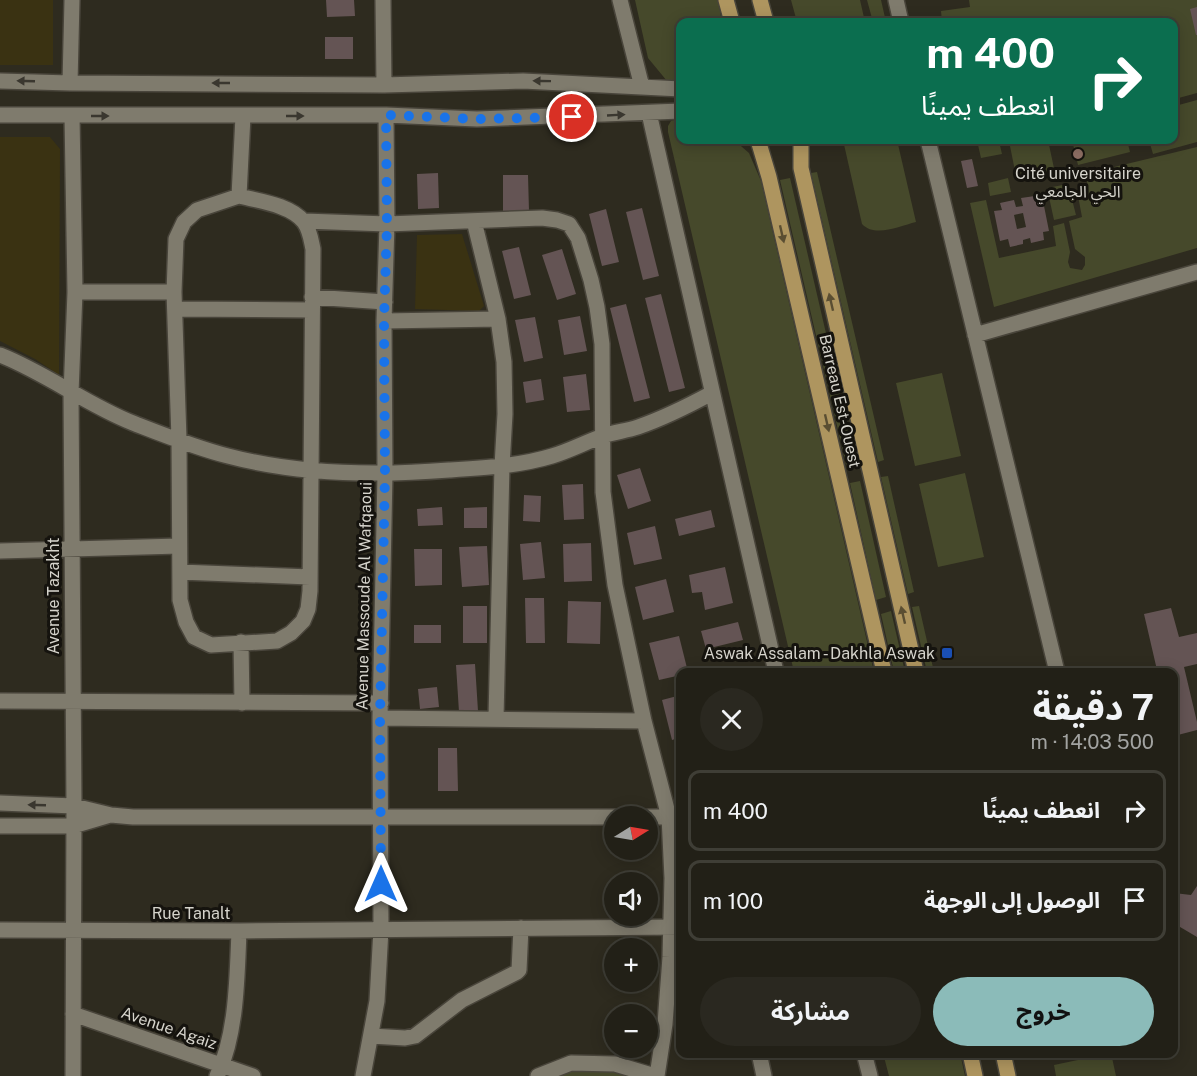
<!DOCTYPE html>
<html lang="ar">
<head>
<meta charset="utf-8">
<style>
  body { margin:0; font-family:"Public Sans","Noto Sans Arabic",sans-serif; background:#2a2820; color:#f1f3f6; direction:rtl; height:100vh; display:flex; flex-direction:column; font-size:22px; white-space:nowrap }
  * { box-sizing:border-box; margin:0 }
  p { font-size:20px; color:#a2a3a1 }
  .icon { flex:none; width:33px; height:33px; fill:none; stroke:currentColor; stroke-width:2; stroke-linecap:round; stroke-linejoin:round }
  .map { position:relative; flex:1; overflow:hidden; direction:ltr }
  .side { position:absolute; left:676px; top:668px; width:502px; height:390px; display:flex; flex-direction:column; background:#222017; border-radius:12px; box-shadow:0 3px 15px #0003,0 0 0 2px #3f3e36; direction:rtl }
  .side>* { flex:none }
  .banner { position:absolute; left:676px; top:18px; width:502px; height:126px; border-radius:12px; box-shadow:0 3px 15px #0003,0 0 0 2px #3f3e36; direction:rtl; background:#0b6e4f; color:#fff; overflow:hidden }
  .needle { width:39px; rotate:79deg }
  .controls { position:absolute; left:604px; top:806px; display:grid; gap:12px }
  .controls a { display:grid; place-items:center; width:54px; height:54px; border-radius:50%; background:#222017; box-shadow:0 3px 15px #0003,0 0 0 2px #3f3e36; font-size:30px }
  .pin { position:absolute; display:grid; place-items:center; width:51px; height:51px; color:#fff; margin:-26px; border:3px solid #fff; border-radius:50%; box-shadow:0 2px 6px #0007 }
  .me { position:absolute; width:66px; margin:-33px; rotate:0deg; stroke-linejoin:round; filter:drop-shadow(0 0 4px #0008) }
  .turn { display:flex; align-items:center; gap:21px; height:126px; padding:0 24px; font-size:27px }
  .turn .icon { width:78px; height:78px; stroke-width:2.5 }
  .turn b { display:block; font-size:42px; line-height:51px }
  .round { display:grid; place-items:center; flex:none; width:63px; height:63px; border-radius:32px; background:#2a2820 }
  .overview { display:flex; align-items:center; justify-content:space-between; height:102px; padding:0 24px }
  h1 { font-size:36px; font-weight:700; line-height:45px }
  .action { display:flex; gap:12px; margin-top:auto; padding:12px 24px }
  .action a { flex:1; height:69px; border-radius:36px; background:#8bbbb9; color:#111; font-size:24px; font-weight:700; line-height:69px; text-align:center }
  .action a+a { background:#2a2820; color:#f1f3f6 }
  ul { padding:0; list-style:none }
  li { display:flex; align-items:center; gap:18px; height:81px; margin:0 12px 9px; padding:0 12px; border:3px solid #3f3e36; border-radius:12px }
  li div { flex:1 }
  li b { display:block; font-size:22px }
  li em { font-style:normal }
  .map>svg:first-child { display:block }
  .green { fill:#46492b }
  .sand { fill:#3a3212 }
  .building { fill:#645454; fill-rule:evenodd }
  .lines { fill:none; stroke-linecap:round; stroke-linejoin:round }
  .minor-casing { stroke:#49453b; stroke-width:18 }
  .major-casing { stroke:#49453b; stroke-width:18 }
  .minor { stroke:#7f7b6d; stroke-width:15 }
  .major { stroke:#ae955f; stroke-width:15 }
  .oneway { fill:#3a372f }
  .oneway2 { fill:#5a4e32 }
  .route { stroke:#1a73e8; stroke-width:10; stroke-dasharray:0 18 }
  .education-dot { fill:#8d6e63; stroke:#15130e; stroke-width:2 }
  .transit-dot { fill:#1a4fb4; stroke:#15130e; stroke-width:2 }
  .labels { text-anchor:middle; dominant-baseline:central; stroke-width:6; stroke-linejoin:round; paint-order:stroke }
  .poi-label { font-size:16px; fill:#d6d4cc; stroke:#15130e }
  .street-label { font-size:16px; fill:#d6d4cc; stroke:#15130e }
</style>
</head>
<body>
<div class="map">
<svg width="1197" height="1076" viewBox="0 0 1197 1076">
  <rect width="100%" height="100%" fill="#2e2b1f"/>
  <path class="green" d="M635,0H718L722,22H681V82L667,81L648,58Z
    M791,0H860L865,22H797Z
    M867,0H881L886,22H873Z
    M969,0H1197V93L1175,99L1174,22H942L941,11L970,7Z
    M1197,100V142L1153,154L1149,140H1174L1175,106Z
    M681,118V140H734L749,153L761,181L874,672H794L668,132V126L671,121Z
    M843,140H897L916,222C900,226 875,238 862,224Z
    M1039,140H1048L1055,173L1017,181L1010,146Z
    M1072,140H1127L1130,152L1078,165Z
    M999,141L1002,154L981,158L978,145Z
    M1197,147V248L994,307L970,203L986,200L999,258L1056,246L1053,226L1064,223L1070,252L1068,262L1070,268L1082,270L1085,265V257L1075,249L1069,221L1082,217L1078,196L1085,195L1083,187L1088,186L1085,174Z
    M817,172L884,460L878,462L811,173Z
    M790,178L857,467L847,469L780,180Z
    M1008,178L1011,192L990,196L988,183Z
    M1068,184L1076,215L1054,220L1047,188Z
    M942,373L961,456L915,466L896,383Z
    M965,473L984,557L938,567L919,484Z
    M888,476L914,592L908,594L881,477Z
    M860,481L886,597L876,600L850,483Z
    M919,606L934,672H927L912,607Z
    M891,611L905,672H894L881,614Z
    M883,1053H960L965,1076H889Z
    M1111,1053L1116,1076H1056L1054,1065Z
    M597,1068L626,1076H558L571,1071Z"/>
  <path class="sand" d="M0,0H53V65H0Z
    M0,137H50L60,149L59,375L35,359L0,341Z
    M462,234L484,306L479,311L415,309L417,235Z"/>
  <path class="building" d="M326,0H354L355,16L327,17Z
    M1197,7V35H1196L1190,9Z
    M325,37H353V59H325Z
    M972,159L978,186L967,188L961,161Z
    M438,173L439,208L418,209L417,174Z
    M503,175H528L529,211H503Z
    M1035,196L1036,203L1043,201L1049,231L1043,232L1044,240L1031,243L1030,238L1023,240V244L1010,247L1008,239L1000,241L994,211L1002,210L1000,203L1014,200L1016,207L1023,206L1021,198ZM1023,213L1026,227L1017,229L1014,215Z
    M642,208L659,276L643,280L626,212Z
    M606,209L619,262L602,266L589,214Z
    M519,247L531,295L514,299L502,251Z
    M562,249L576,294L557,300L542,255Z
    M661,294L685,388L669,392L645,298Z
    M626,304L650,398L634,402L610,308Z
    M580,316L587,351L564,355L558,320Z
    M535,317L543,358L524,362L515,320Z
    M586,374L590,410L567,412L563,377Z
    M541,379L544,400L526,403L523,382Z
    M640,468L651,501L628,509L617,475Z
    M583,484L584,519L564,520L562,485Z
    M524,495L541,496L540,522L523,521Z
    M442,507L443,525L418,526L417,509Z
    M487,507V528H464V508Z
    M711,510L715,527L679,536L675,519Z
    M655,526L662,559L634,565L627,533Z
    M541,542L545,578L523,580L520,544Z
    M591,543L592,581L564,582L563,544Z
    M487,546L489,585L462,587L459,547Z
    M414,549H442V585L415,586Z
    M725,567L733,603L705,610L702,592L692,593L689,575Z
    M666,579L674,612L643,620L635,587Z
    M525,598H544L545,643H526Z
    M568,601L601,602L600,644L567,643Z
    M463,606H487V643H463Z
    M1171,608L1179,637L1197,633V664L1184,667L1197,722V730L1174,736V672H1153L1157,670L1144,614Z
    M738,622L743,640L706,649L701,631Z
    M414,625H441V643H414Z
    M679,636L688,672H681V675L659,680L649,643Z
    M475,664L478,711L459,712L456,665Z
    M437,687L439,707L420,709L418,689Z
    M681,695V737L672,740L662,700Z
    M438,748H457L458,791H438Z
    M1197,886V937L1175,924L1179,916H1174V893L1191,895Z"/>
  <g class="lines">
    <defs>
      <path id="minor" d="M383,0L384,85
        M620,0L642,87
        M896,0L901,22
        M0,81L70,83L384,85L523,81L681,89
        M70,83L72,0
        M649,113L776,672
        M0,115H386L477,119L681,111
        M72,116L75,292L71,393L74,806L73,1076
        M928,140L1057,672
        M239,196C259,201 291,205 304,222C310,230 311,240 313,249L310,591L308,609L303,621L291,633L277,641L211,645L194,637L186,622L180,600L179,439L174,292L176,239L184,222L197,210Z
        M239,196L243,116
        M304,221L387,224L542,218L557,220L569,224L578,238L591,280L597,307L602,344L603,492L615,585L644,721L669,817L672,878L670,957L665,1024L657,1076
        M474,221L498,319L504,362L505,414L502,466L496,718
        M75,292H174
        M312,297L385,302
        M176,309L312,310
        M384,321L498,319
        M975,335L1197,272
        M0,355C46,373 87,405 133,423C164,435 196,448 228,456C300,475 375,476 449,470C483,468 519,466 552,456C569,451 586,442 603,436C614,432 626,431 638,427C664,418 688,406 712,393
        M0,551L179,546
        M180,572L310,577
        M241,642L242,703
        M0,701L381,703
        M380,718L644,721
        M0,803L74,806L111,815L133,817H615
        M648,817H681
        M0,826H73L110,815
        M0,930L239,931L681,927
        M73,1014L253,1076
        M371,1036L405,1038L415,1036L462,1000L517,972L519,970L521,928
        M759,1053L764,1076
        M864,1053L870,1076
        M217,1076C237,1034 237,977 239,931
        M363,1076L377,1001L381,929L380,718L385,474L384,321L387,224L386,115
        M538,1076L571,1063L615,1064L655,1076"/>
      <path id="major" d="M726,0L732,22
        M760,0L766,22
        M758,140L769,177L884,672
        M801,140V168L916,672
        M970,1053L975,1076
        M1003,1053L1008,1076"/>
    </defs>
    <use href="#minor" class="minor-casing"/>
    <use href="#major" class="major-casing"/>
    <use href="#minor" class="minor"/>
    <use href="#major" class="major"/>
  </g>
  <defs><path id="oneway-solid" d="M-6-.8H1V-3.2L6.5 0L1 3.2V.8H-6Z" transform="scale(1.5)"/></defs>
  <g class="oneway">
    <use href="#oneway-solid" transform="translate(26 81) rotate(-178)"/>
    <use href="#oneway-solid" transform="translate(542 81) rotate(-179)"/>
    <use href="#oneway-solid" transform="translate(221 83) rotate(180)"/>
    <use href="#oneway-solid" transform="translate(616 115) rotate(-3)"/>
    <use href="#oneway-solid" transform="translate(100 116)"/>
    <use href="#oneway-solid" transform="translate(295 116)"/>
    <use href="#oneway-solid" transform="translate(37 805) rotate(-178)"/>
  </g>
  <g class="oneway2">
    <use href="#oneway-solid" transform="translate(782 234) rotate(77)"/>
    <use href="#oneway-solid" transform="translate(831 302) rotate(-103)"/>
    <use href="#oneway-solid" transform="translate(827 423) rotate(77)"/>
    <use href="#oneway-solid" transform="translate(903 615) rotate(-103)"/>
  </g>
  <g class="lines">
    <path class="route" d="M381,884L380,718L385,474L384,321L387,224L386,115L477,119L572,117"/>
  </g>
  <circle class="education-dot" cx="1078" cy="154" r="6"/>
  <rect class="transit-dot" x="941" y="647" width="12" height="12" rx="3"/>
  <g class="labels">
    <g class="poi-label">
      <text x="1078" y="173">Cité universitaire<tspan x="1078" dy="18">الحي الجامعي</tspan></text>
      <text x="935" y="653" text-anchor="end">Aswak Assalam - Dakhla Aswak</text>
    </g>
    <g class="street-label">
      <text transform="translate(840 401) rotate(77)">Barreau Est-Ouest</text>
      <text transform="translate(53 596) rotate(-90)">Avenue Tazakht</text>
      <text transform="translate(364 596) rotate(-89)">Avenue Massoude Al Wafqaoui</text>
      <text x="191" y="913">Rue Tanalt</text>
      <text transform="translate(169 1028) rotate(19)">Avenue Agaiz</text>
    </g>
  </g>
</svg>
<div class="controls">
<a><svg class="needle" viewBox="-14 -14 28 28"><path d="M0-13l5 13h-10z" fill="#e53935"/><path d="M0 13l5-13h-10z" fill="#a2a3a1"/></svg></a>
<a><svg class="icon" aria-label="sound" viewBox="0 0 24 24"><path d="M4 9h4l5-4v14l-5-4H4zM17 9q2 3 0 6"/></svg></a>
<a>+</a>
<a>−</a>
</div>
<div class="pin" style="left:572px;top:117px;background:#d93025"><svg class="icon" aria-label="arrive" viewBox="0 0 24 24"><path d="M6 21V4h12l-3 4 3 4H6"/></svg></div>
<svg class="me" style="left:381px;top:884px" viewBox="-20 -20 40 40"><path d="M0-17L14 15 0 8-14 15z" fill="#1a73e8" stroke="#fff" stroke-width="4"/></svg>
<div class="banner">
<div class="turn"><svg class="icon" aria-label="right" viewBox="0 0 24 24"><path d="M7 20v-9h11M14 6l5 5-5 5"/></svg><div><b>400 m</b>انعطف يمينًا</div></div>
</div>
<section class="side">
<div class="overview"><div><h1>7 دقيقة</h1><p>500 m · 14:03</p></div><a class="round"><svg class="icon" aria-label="close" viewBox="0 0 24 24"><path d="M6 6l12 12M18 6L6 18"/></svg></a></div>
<ul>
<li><svg class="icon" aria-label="right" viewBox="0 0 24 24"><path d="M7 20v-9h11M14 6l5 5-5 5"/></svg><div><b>انعطف يمينًا</b></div><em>400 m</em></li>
<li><svg class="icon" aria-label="arrive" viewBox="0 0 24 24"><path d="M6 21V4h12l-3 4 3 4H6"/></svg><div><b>الوصول إلى الوجهة</b></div><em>100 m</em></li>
</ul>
<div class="action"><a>خروج</a><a>مشاركة</a></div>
</section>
</div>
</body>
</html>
